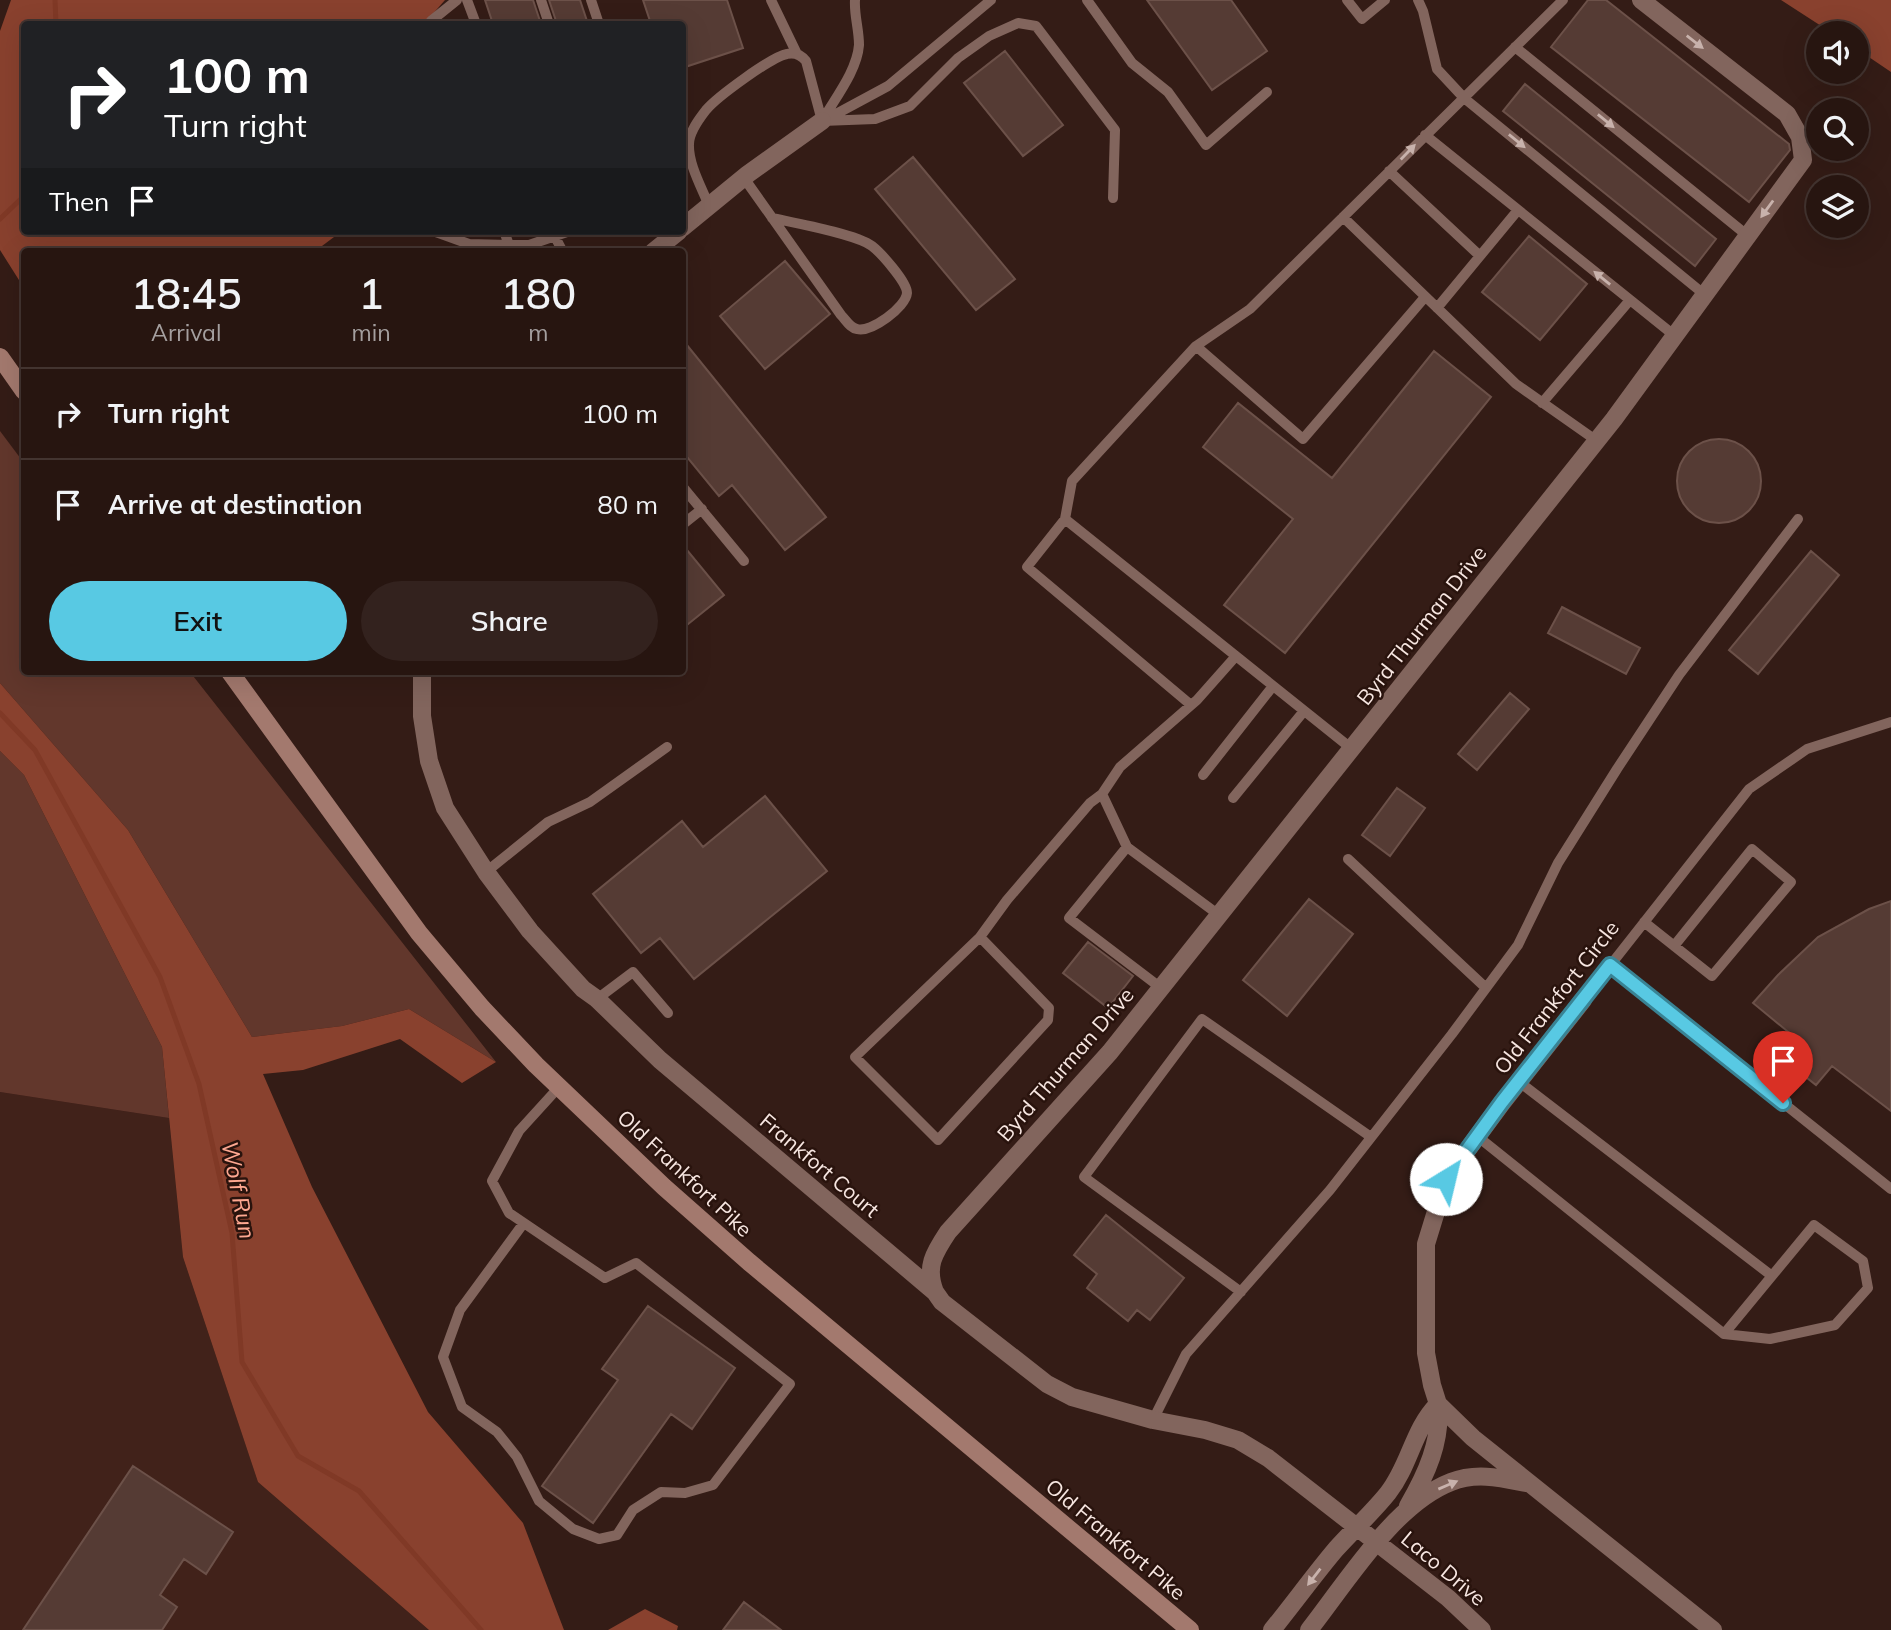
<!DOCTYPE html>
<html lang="en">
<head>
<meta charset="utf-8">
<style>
  body { margin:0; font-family:Mulish,sans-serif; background:#33221e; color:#f1f3f6; height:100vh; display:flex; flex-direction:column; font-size:26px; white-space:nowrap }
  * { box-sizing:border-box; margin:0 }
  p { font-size:23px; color:#a49f9f }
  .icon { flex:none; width:38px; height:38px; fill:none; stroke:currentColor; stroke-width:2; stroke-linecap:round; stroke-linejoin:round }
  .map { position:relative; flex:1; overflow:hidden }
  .side { position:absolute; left:21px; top:248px; width:665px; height:427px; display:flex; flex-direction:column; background:#271510; border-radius:7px; box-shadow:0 7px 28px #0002,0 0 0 2px #433430 }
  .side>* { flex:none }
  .hud { position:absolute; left:21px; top:21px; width:665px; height:214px; border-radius:7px; box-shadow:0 7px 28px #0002,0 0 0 2px #433430; background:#202124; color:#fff; overflow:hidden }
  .buttons { position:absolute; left:1806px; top:21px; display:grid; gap:14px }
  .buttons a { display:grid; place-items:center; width:63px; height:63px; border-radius:50%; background:#271510; box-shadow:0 7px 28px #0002,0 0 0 2px #433430; font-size:35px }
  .pin { position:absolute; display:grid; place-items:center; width:60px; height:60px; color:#fff; margin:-72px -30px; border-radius:50% 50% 50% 0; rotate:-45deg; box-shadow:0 0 7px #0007 }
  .pin .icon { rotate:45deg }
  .me { position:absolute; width:77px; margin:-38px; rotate:36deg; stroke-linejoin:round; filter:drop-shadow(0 0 5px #0008) }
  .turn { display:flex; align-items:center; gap:24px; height:147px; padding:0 28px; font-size:32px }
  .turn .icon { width:91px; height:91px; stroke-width:2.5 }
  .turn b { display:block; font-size:49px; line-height:60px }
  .then { display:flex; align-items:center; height:66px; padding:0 28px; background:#0003; gap:14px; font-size:26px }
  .eta { display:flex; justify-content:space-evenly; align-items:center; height:119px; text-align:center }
  .eta b { font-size:42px; font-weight:600; line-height:49px }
  .primary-button { display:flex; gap:14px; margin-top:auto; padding:14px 28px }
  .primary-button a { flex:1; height:80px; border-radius:42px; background:#58c9e3; color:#111; font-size:28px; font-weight:600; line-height:80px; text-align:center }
  .primary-button a+a { background:#33221e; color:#f1f3f6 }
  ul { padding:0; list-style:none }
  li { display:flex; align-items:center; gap:21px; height:91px; padding:0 28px; border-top:2px solid #433430 }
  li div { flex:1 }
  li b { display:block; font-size:26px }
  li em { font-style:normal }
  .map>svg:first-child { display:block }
  .built { fill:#41221a }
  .green { fill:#62372c }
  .forest { fill:#89412e }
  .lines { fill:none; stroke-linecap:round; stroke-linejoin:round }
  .stream { stroke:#803926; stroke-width:5 }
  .building { fill:#553b34; stroke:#6c5149; stroke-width:2 }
  .lane { stroke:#82655d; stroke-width:10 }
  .street { stroke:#82655d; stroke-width:18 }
  .secondary { stroke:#a3796e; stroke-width:18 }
  .oneway { fill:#c8b2ac }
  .route-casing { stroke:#398394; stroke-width:18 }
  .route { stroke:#58c9e3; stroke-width:12 }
  .labels { text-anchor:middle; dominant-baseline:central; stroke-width:5; stroke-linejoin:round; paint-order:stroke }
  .street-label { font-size:21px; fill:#f7e6e1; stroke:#29130d }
  .water-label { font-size:23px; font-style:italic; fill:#fea891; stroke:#29130d }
</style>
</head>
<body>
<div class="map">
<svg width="1891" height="1630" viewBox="0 0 1891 1630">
  <rect width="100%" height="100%" fill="#341c16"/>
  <path class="built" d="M0,1092L169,1118L183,1257L258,1482L429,1630H0Z"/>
  <path class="green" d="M0,431L24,463V672H190L496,1062L409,1009L342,1026L252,1037L128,830L0,683Z
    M0,751L24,775L162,1047L169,1118L0,1092Z"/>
  <path class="forest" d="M11,0H445L424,24H24V231H342L314,252H24V288L0,250V31Z
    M1781,0H1891V72L1857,49V33H1832Z
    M0,683L128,830L252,1037L342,1026L409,1009L496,1062L462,1083L400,1039L303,1070L263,1074L312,1187L428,1412L523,1523L564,1630H429L258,1482L183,1257L162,1047L24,775L0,751Z
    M645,1609L678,1626L677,1630H608Z"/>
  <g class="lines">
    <path class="stream" d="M55,0L56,24
      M0,219L24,196
      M0,713L35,750L160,977L199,1084L232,1233L242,1362L298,1456L359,1491L481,1630"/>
  </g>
  <path class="building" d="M485,0H533L541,24H493Z
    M549,0H580L588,24H557Z
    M643,0H727L743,48L682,68V24H651Z
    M1147,0H1231L1267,51L1212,90Z
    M1588,0H1606L1789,144L1790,150L1749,202L1551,47Z
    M1005,51L1063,125L1023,156L964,83Z
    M1525,84L1716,239L1695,266L1503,111Z
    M913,157L1015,279L976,310L875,189Z
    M1529,236L1587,284L1540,340L1482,292Z
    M785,261L830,314L765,369L720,316Z
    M682,339L826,517L785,550L732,485L719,496L682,451Z
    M1434,351L1491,397L1285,653L1224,605L1293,519L1203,447L1238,403L1332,478Z
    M1677 481a42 42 0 1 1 84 0a42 42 0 1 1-84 0Z
    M682,544L724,595L682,629Z
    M1811,551L1839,575L1758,674L1729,650Z
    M1562,607L1640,648L1626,674L1548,633Z
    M1510,693L1529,709L1477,770L1458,754Z
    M1397,788L1425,808L1390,856L1362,835Z
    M765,796L827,871L694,979L660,938L641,953L593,894L682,821L703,847Z
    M1309,899L1353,934L1287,1016L1243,980Z
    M1891,901V1111L1832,1066L1816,1085L1782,1058L1798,1040L1753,1003L1778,975L1818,937L1869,909Z
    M1088,942L1133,976L1108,1008L1063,973Z
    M1106,1215L1184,1278L1150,1320L1137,1310L1128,1321L1087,1288L1097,1274L1074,1255Z
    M648,1306L735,1368L692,1429L671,1414L593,1523L542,1486L618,1380L602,1369Z
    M133,1466L233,1532L206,1574L184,1559L160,1595L177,1607L162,1630H23Z
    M744,1602L781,1630H723Z"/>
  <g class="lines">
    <path class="lane" d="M467,0L476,24
      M541,0L549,24
      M591,0L599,24
      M771,0L797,54
      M1087,0L1132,63L1168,92L1206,145L1267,92
      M1347,0L1362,19L1385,0
      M1418,0L1423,11L1437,69L1464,98L1705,295
      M432,24L431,21L457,0
      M1515,47L1748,236
      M825,120L888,86L991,0
      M822,121L875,119L910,106L958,58L989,36L1018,23L1036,26L1115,130L1113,198
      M822,121C835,98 857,71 859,45C859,29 854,15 855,0
      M1425,135L1675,336
      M1389,171L1480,256
      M744,178L841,315C846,320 850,328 857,329C871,333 906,307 907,293C907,282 881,253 872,246C856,234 795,223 772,218
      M709,206C702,188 688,164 689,144C689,132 699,119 706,110C717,97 771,57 787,54C795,52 801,55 806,61L822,121
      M1343,217L1516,384L1597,441
      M433,231L469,244L509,245
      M504,231L509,245H529L570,231
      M553,233L563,252
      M1437,308L1518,210
      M1196,346L1303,439L1425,297
      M1542,403L1630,300
      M682,486L744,561
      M1065,519L1027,567L1191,705
      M682,525L702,509
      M1352,749L1065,519L1072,481L1196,346L1250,309L1563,0
      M1203,775L1273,686
      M1233,798L1304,711
      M1127,847L1102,794L1120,767L1197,700L1236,656
      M1348,859L1486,988
      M486,872L548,822L590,802L667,747
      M1644,922L1712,976L1791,882L1752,849L1674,946
      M980,937L1049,1008L1048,1020L938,1140L855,1057L980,937L1007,900L1090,803L1102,794
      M1610,965L1891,1189
      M1161,988L1069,918L1127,847L1219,915
      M597,999L633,972L668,1013
      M1583,1000L1749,789L1807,749L1891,722
      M1518,1081L1772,1276
      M1477,1136L1724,1334L1770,1339L1835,1325L1868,1288L1863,1261L1814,1225L1724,1334
      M523,1224L460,1310L443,1357L462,1407L497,1432L517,1457L539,1501L573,1529L599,1539L617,1535L633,1510L661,1492L685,1493L713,1485L790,1384L636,1263L605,1278L509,1213L492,1181L519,1131L559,1087
      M1241,1292L1084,1177L1202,1019L1371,1137
      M1153,1420L1186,1354L1330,1190L1452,1034L1518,945L1558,863L1617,769L1679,675L1798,519"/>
    <path class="street" d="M682,228L748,174L822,121
      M653,252L679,231
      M422,672V716L429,761L445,808L486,872L530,931L583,989L597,999L660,1060L935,1292L942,1302L1047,1384L1072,1397L1153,1420L1205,1430L1238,1440L1268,1458L1448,1598L1482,1630
      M1583,1000L1502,1103L1446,1179L1426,1244V1353L1432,1385L1438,1404L1473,1438L1713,1630
      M935,1292C925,1267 934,1253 948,1232L1110,1052L1614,419L1803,160L1800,137L1787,114L1641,0
      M1408,1506C1426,1475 1442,1441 1438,1404
      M1272,1630C1294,1603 1314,1575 1336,1549C1353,1530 1372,1513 1388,1493C1410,1465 1413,1429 1438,1404
      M1309,1630C1346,1583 1394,1504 1451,1482C1476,1472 1501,1478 1526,1483"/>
    <path class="secondary" d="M0,357L24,391
      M230,672L419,933L482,1008L536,1065L664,1187L749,1262L1190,1630"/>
  </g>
  <defs><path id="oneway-solid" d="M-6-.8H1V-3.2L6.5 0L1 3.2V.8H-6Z" transform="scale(1.75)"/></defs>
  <g class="oneway">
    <use href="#oneway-solid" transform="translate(1695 42) rotate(38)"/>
    <use href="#oneway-solid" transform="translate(1606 121) rotate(39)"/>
    <use href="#oneway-solid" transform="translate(1517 141) rotate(39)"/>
    <use href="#oneway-solid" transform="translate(1408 152) rotate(-46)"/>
    <use href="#oneway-solid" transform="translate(1767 209) rotate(126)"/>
    <use href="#oneway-solid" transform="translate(1602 278) rotate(-141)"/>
    <use href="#oneway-solid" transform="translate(1448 1485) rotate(-23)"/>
    <use href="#oneway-solid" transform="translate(1314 1577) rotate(128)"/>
  </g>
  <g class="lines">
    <defs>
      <path id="route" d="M1446,1179L1502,1102L1610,965L1783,1103"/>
    </defs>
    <use href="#route" class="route-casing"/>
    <use href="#route" class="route"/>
  </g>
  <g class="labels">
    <g class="street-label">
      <text transform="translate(1421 625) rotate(-52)">Byrd Thurman Drive</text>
      <text transform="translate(1556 997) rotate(-52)">Old Frankfort Circle</text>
      <text transform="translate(1065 1064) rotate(-49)">Byrd Thurman Drive</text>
      <text transform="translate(820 1165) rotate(40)">Frankfort Court</text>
      <text transform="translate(685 1173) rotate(43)">Old Frankfort Pike</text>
      <text transform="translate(1116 1539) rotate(40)">Old Frankfort Pike</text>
      <text transform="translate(1444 1568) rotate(40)">Laco Drive</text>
    </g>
    <g class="water-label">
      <text transform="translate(239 1190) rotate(79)">Wolf Run</text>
    </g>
  </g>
</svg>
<div class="buttons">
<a><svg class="icon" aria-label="sound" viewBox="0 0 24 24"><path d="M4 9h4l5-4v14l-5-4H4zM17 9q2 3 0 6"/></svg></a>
<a><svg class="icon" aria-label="search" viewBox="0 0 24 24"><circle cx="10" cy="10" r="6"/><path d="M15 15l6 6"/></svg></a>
<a><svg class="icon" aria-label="layers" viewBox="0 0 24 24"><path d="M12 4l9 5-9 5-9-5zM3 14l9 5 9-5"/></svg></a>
</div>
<div class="pin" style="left:1783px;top:1103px;background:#d93025"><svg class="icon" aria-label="arrive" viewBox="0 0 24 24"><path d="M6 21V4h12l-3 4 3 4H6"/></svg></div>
<svg class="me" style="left:1446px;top:1179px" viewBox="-20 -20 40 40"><circle r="19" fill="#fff"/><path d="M0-13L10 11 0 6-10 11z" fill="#58c9e3"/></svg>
<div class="hud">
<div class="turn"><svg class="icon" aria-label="right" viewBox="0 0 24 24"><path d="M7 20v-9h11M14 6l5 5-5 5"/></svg><div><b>100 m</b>Turn right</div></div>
<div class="then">Then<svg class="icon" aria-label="arrive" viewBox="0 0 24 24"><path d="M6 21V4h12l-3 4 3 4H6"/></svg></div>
</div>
<section class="side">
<div class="eta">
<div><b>18:45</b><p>Arrival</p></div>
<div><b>1</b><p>min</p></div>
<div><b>180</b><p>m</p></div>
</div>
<ul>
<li><svg class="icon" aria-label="right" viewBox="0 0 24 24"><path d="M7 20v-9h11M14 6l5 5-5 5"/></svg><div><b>Turn right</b></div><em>100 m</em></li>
<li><svg class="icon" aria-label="arrive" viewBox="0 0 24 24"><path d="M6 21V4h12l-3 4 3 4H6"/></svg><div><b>Arrive at destination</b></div><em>80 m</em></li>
</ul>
<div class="primary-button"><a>Exit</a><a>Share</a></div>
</section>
</div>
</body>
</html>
